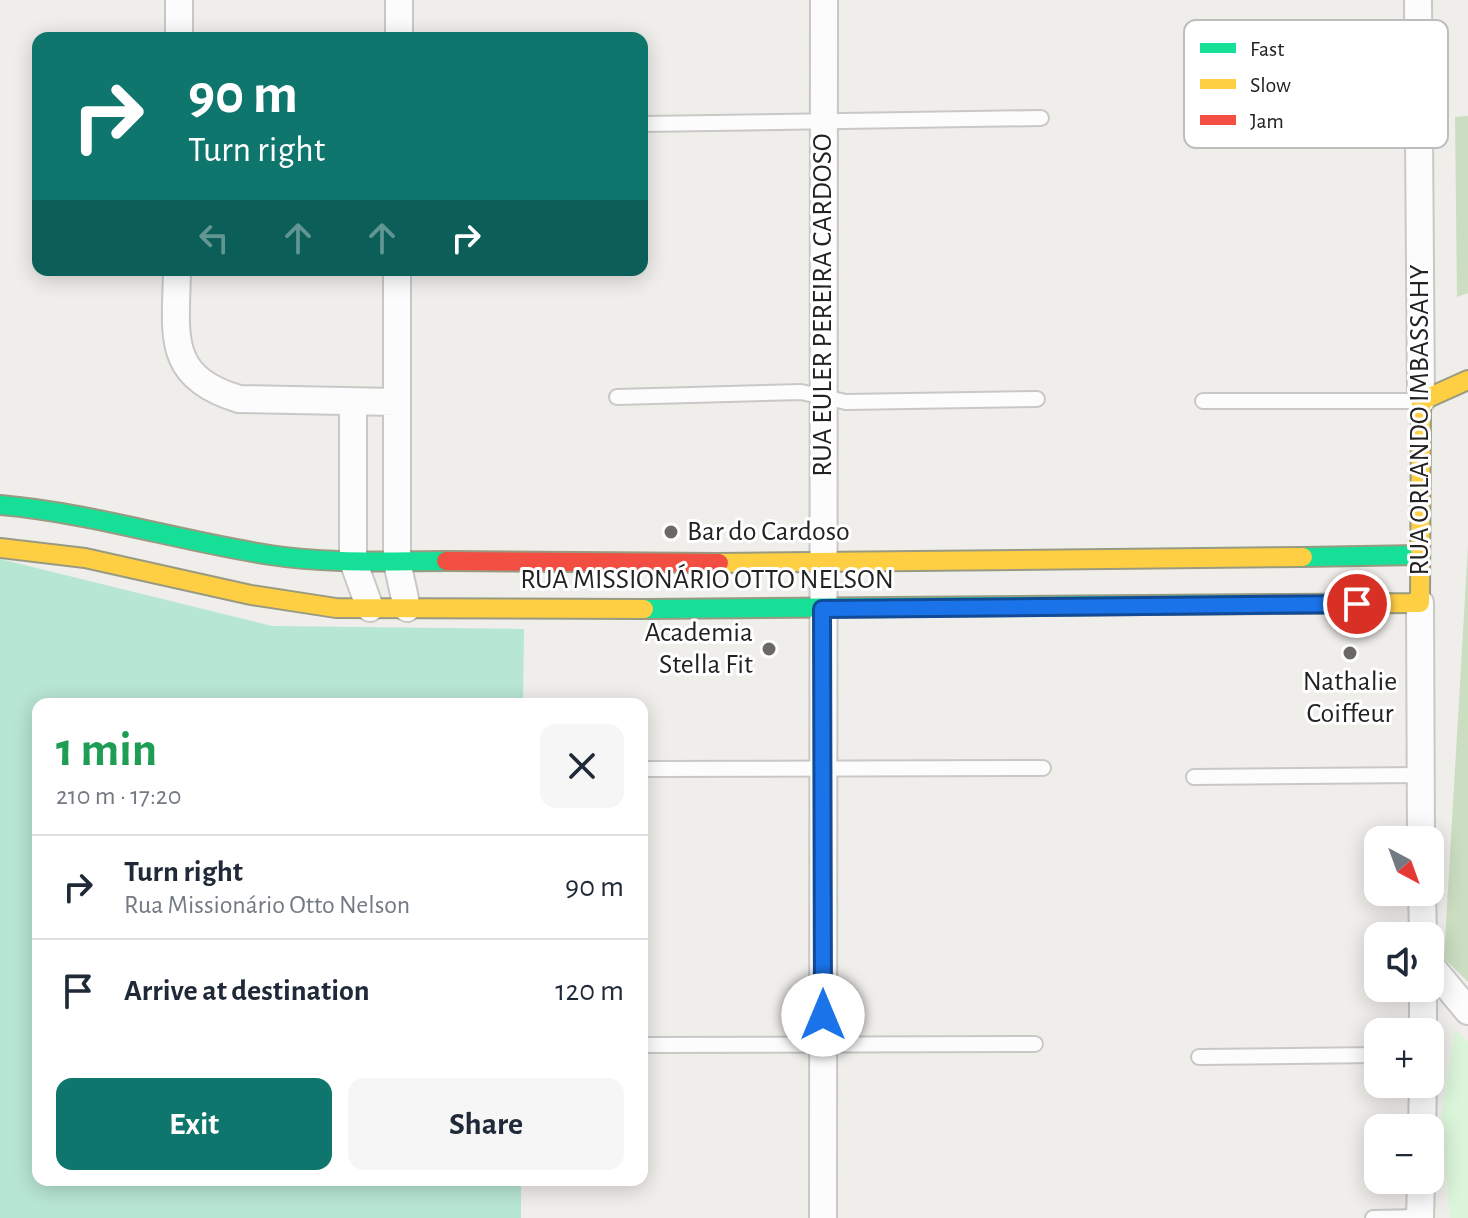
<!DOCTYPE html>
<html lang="en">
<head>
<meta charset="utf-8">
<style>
  body { margin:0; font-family:"Alegreya Sans",sans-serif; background:#f6f6f7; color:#1f2937; height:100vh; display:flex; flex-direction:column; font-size:30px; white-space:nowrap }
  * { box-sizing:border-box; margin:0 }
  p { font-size:26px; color:#747a83 }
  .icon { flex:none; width:44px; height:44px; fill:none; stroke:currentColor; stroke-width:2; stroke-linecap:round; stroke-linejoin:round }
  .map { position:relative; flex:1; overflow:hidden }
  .details { position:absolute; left:32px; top:698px; width:616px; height:488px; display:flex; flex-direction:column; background:#fff; border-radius:16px; box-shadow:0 4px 20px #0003 }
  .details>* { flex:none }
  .top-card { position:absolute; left:32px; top:32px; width:616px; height:244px; border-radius:16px; box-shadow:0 4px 20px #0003; background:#0f766e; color:#fff; overflow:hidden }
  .needle { width:52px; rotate:139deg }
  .buttons { position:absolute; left:1364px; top:826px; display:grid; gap:16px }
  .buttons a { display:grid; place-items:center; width:80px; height:80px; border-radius:16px; background:#fff; box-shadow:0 4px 20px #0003; font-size:40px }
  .pin { position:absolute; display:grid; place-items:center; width:68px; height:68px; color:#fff; margin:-34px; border:4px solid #fff; border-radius:50%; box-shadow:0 2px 8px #0007 }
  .me { position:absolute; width:88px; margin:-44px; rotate:0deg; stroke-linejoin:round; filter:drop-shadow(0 0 6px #0008) }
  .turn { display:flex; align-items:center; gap:28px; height:168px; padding:0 24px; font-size:36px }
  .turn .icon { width:104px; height:104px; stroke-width:2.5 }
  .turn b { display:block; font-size:56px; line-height:68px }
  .lanes { display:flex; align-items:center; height:76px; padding:0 24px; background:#0003; justify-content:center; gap:40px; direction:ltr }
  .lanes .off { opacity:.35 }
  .round { display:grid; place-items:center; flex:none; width:84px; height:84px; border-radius:16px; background:#f6f6f7 }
  .overview { display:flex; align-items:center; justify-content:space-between; height:136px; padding:0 24px }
  h1 { font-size:48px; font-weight:700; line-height:60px; color:#1e9e55 }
  .primary-button { display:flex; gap:16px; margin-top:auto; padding:16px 24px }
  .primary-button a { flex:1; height:92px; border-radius:16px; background:#0f766e; color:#fff; font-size:32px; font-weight:700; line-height:92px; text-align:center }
  .primary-button a+a { background:#f6f6f7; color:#1f2937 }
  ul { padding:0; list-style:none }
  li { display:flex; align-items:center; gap:24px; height:104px; padding:0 24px; border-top:2px solid #e0e1e3 }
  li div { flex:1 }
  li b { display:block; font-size:30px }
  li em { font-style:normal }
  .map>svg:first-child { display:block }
  .forest { fill:#cbdec1 }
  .park { fill:#daf5da }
  .pitch { fill:#b7e6d2 }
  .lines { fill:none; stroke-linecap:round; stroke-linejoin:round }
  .lane-casing { stroke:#c9c8c7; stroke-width:18 }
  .street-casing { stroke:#c9c8c7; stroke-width:30 }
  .fast-casing { stroke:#999a82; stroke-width:22 }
  .slow-casing { stroke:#999a82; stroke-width:22 }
  .jam-casing { stroke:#999a82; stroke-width:22 }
  .lane { stroke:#fdfcfc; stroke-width:14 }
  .street { stroke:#fdfcfc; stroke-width:26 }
  .fast { stroke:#16e098; stroke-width:18 }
  .slow { stroke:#ffcf43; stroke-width:18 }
  .jam { stroke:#f24e42; stroke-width:18 }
  .route-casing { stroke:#114b97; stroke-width:20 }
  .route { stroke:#1a73e8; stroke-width:14 }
  .poi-dot { fill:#6a6968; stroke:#fff; stroke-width:3 }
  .labels { text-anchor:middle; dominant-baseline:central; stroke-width:6; stroke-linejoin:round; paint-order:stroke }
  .street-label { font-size:28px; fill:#222; stroke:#fff }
  .poi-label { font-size:28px; fill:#222; stroke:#fff; text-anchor:start }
  .key { fill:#fff; stroke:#bdbdbd; stroke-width:2 }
  .key-label { font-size:22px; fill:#222 }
</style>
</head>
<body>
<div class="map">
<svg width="1468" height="1218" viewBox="0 0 1468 1218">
  <rect width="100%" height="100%" fill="#f0eeeb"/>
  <path class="forest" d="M1468,116V293L1457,297L1455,117Z
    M1468,546V982L1444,958Z"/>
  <path class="park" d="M1455,1029L1468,1042V1218H1450L1441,1116Z"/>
  <path class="pitch" d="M0,559L272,626L524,629L523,704H38V1180H521V1218H0Z"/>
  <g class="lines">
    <defs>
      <path id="lane" d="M1197,121L1418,117
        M642,124L1041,118
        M617,397L801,392L846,402L1037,399
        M1203,401H1421
        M642,769L1043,768
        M1194,777L1420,775
        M642,1045L1035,1044
        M1199,1057L1378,1055
        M1373,1218L1420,1217"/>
      <path id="street" d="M1418,0L1421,401
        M179,38V0
        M399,38V0
        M177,270C176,335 165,377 239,399L396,402
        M397,270V562L407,608
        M353,402V561L370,608
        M1420,603L1421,840
        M1422,892L1423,936
        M1430,965L1468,1011
        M1423,1032V988
        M1422,1128L1423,1084
        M823,1218L824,0
        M1420,1218L1421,1180"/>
      <path id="fast" d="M0,505C92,513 179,541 270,555C328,564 388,561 446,561
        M1303,557L1420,555
        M644,609L1285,604"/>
      <path id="slow" d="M0,548L85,558L251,595L336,608L644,609
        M719,563L1303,557
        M1285,604L1420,603L1421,401L1468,380"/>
      <path id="jam" d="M446,561L719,563"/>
    </defs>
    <use href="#lane" class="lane-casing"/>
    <use href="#street" class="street-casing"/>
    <use href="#fast" class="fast-casing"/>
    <use href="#slow" class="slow-casing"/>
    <use href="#jam" class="jam-casing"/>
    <use href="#lane" class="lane"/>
    <use href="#street" class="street"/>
    <use href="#fast" class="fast"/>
    <use href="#slow" class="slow"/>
    <use href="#jam" class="jam"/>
  </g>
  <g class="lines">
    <defs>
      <path id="route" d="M823,1015L822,609L1357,604"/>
    </defs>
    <use href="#route" class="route-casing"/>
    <use href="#route" class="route"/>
  </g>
  <g class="poi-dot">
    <circle cx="671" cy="532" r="8"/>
    <circle cx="769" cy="649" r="8"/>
    <circle cx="1350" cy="653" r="8"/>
  </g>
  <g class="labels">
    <g class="street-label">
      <text transform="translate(823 305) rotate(-90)">RUA EULER PEREIRA CARDOSO</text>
      <text transform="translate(1420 420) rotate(-90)">RUA ORLANDO IMBASSAHY</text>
      <text x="707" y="580">RUA MISSIONÁRIO OTTO NELSON</text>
    </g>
    <g class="poi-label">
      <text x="687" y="532">Bar do Cardoso</text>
      <text x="753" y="633" text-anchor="end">Academia<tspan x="753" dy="32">Stella Fit</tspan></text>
      <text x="1350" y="682" text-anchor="middle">Nathalie<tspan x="1350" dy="32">Coiffeur</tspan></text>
    </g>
  </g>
  <rect x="1184" y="20" width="264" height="128" rx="12" class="key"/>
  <rect x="1200" y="43" width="36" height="10" fill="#16e098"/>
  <rect x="1200" y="79" width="36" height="10" fill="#ffcf43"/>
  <rect x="1200" y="115" width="36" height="10" fill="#f24e42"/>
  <g class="key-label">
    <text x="1250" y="56">Fast</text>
    <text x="1250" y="92">Slow</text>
    <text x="1250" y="128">Jam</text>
  </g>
</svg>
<div class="buttons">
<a><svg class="needle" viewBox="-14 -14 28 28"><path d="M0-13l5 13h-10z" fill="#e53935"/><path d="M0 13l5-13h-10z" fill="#747a83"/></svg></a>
<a><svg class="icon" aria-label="sound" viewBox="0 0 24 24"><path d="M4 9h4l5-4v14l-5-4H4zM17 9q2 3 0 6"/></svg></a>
<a>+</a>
<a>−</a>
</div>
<div class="pin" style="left:1357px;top:604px;background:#d93025"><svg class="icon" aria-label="arrive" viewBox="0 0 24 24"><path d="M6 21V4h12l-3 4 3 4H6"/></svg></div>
<svg class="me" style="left:823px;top:1015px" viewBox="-20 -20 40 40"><circle r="19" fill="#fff"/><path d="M0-13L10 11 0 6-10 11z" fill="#1a73e8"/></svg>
<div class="top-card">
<div class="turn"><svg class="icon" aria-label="right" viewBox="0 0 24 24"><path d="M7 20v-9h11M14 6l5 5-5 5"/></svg><div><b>90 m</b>Turn right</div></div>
<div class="lanes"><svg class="icon off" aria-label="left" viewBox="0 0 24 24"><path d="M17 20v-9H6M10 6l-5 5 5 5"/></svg><svg class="icon off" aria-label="ahead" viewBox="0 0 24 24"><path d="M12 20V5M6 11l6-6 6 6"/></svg><svg class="icon off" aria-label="ahead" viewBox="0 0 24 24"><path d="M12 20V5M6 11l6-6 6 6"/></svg><svg class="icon" aria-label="right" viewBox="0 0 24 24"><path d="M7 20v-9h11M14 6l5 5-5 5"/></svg></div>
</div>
<section class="details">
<div class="overview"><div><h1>1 min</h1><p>210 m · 17:20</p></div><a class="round"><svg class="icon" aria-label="close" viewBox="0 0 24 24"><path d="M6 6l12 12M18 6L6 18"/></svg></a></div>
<ul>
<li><svg class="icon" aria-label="right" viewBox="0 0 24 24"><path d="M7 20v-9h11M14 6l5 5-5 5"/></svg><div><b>Turn right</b><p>Rua Missionário Otto Nelson</p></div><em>90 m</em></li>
<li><svg class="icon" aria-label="arrive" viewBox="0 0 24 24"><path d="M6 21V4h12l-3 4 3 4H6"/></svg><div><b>Arrive at destination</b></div><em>120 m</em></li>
</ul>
<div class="primary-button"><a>Exit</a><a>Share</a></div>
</section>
</div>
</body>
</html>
